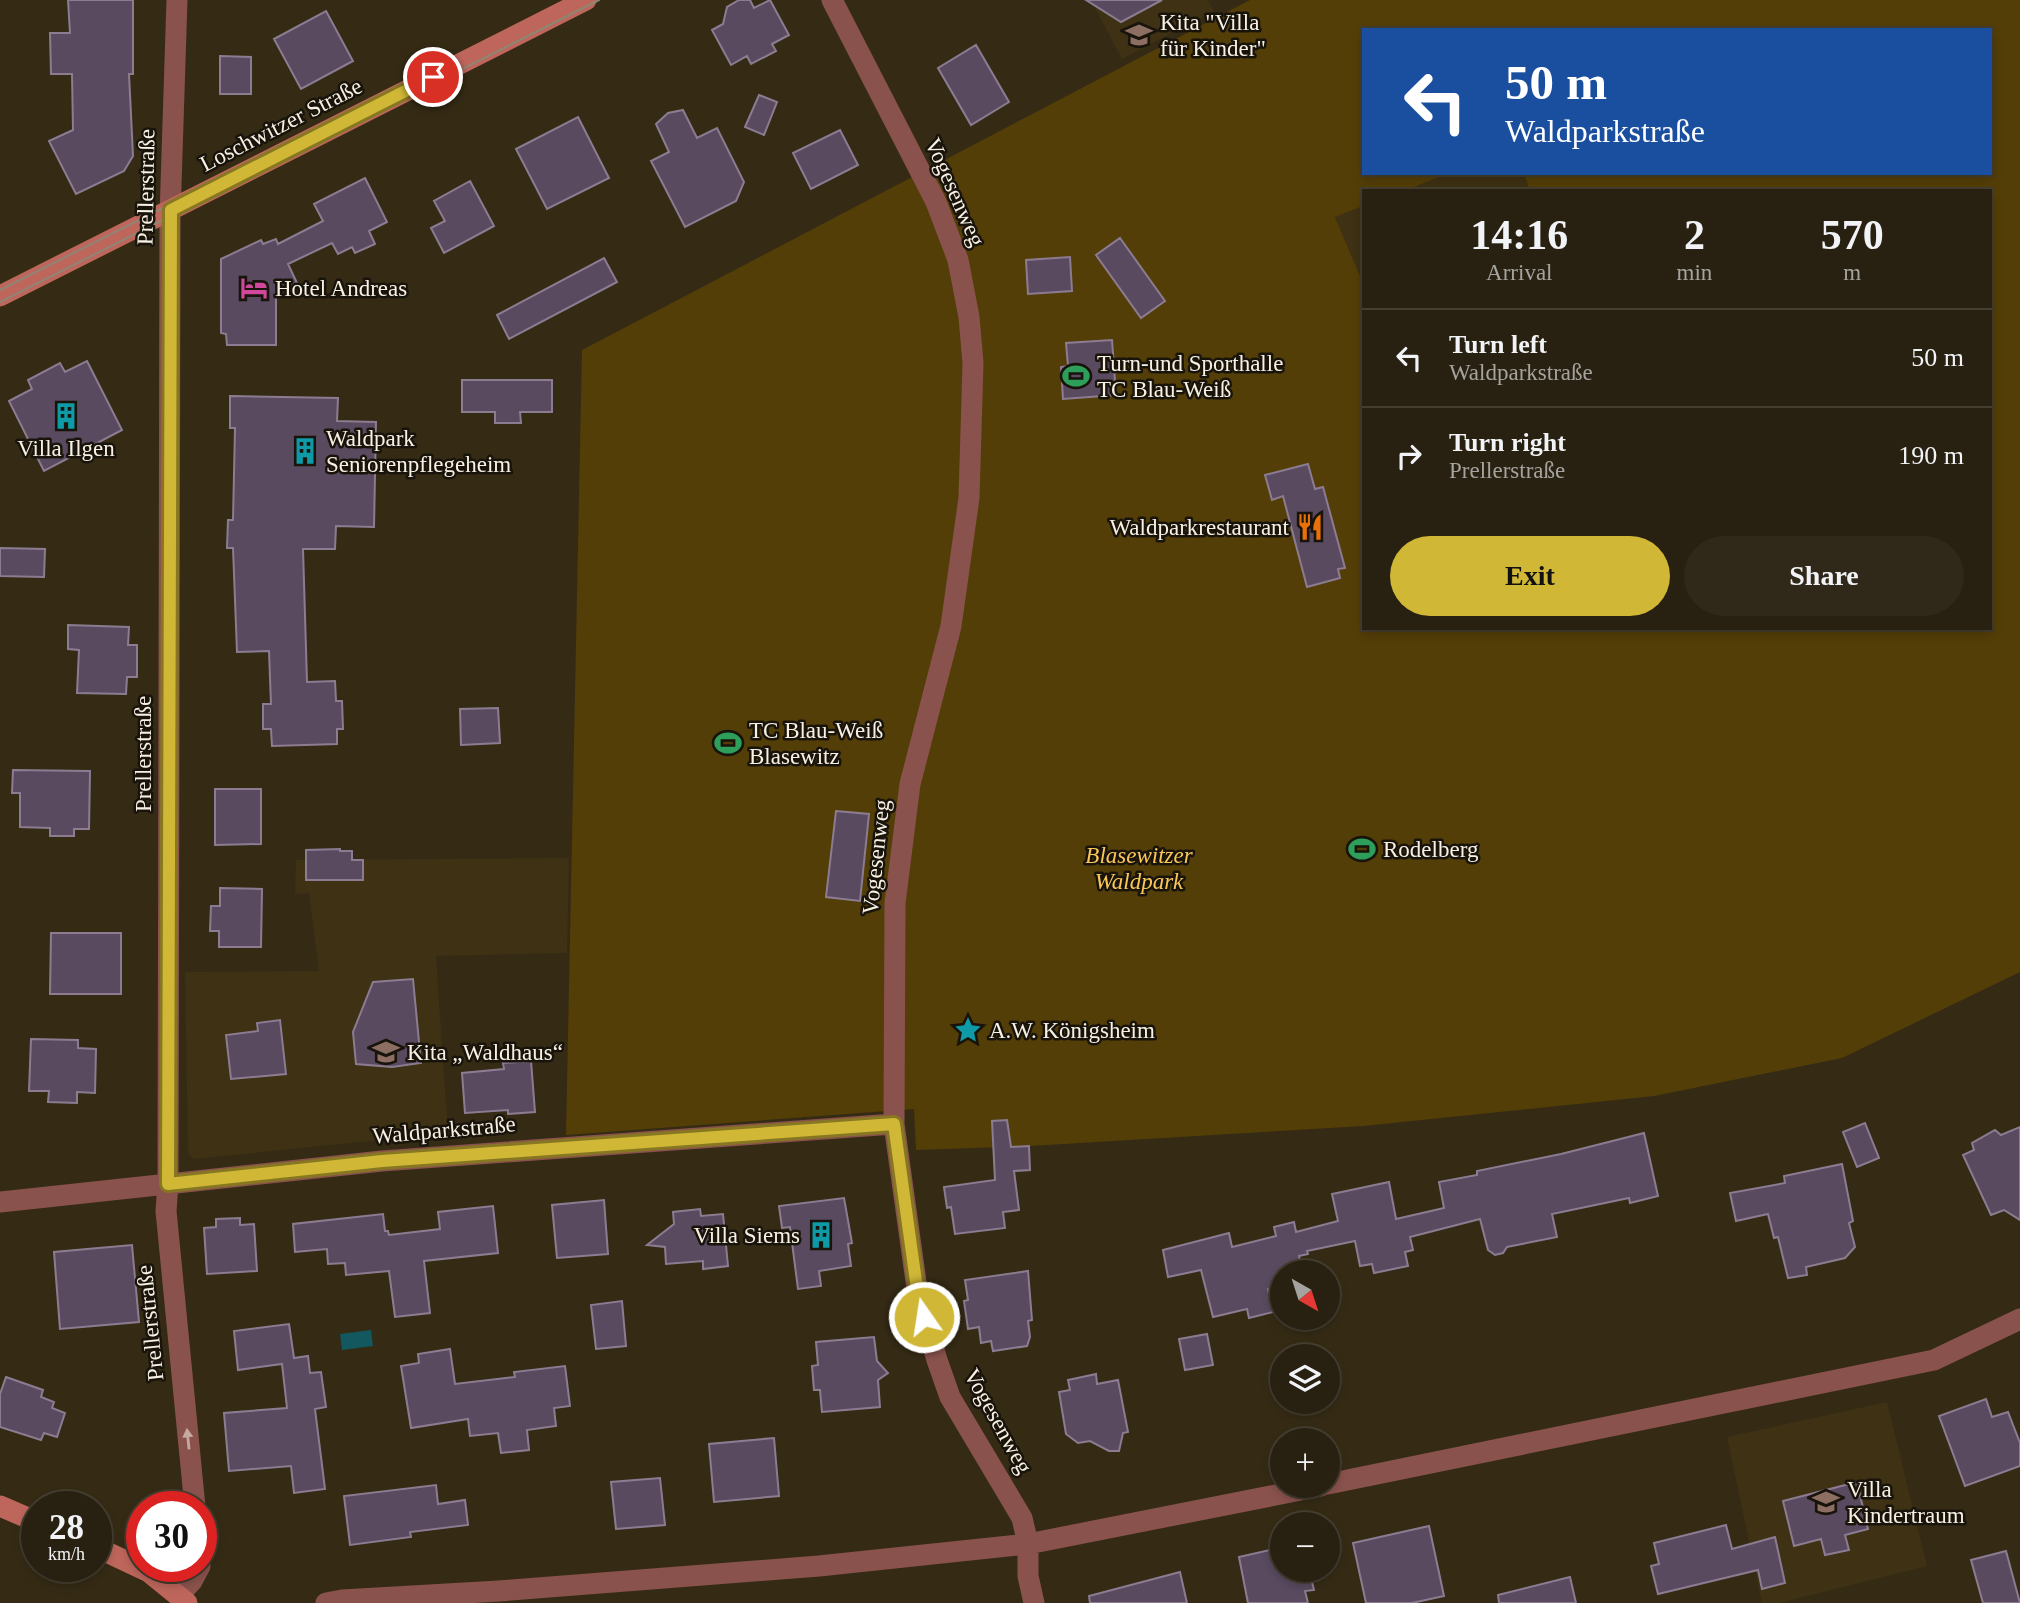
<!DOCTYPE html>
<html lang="en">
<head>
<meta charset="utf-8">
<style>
  body { margin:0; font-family:Georgia,serif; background:#302819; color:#f1f3f6; height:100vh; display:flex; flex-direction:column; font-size:26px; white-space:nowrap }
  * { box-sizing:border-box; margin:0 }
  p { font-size:23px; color:#a5a39f }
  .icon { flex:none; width:38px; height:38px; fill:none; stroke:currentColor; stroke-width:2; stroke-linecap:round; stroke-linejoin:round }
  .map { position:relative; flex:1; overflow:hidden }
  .sheet { position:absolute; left:1362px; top:189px; width:630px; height:441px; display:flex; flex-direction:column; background:#282010; border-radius:0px; box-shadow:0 4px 10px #0003,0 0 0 2px #443e30 }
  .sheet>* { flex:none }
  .banner { position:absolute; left:1362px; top:28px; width:630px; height:147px; border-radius:0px; box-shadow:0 4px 10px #0003,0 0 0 2px #443e30; background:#1a4fa0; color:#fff; overflow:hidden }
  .needle { width:46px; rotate:141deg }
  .tools { position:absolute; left:1270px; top:1260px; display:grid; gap:14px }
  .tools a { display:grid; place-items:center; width:70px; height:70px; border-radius:50%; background:#282010; box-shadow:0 4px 10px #0003,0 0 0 2px #443e30; font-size:35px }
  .speed { position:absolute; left:21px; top:1491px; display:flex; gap:14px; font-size:35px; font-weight:700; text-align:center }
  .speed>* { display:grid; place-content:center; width:91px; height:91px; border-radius:50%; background:#282010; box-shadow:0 4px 10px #0003,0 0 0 2px #443e30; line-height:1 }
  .speed small { font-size:18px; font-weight:400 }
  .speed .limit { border:10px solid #d22; background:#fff; color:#111 }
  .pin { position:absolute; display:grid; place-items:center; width:60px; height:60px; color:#fff; margin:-30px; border:4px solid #fff; border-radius:50%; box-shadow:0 2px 7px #0007 }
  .me { position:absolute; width:77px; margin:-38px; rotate:347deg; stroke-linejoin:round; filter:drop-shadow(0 0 5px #0008) }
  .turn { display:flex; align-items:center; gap:24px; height:147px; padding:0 28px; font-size:32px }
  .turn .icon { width:91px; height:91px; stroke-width:2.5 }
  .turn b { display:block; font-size:49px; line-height:60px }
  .eta { display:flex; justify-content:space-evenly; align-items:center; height:119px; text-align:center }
  .eta b { font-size:42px; font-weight:800; line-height:49px }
  .action { display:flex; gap:14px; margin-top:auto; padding:14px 28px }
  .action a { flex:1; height:80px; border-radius:42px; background:#d0b736; color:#111; font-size:28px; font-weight:800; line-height:80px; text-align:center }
  .action a+a { background:#302819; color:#f1f3f6 }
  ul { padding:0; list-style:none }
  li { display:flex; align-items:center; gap:21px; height:98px; padding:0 28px; border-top:2px solid #443e30 }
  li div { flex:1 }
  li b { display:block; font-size:26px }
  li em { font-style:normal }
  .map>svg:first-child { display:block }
  .built { fill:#3e3114 }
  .green { fill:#543e08; fill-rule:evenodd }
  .water { fill:#12585e }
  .building { fill:#594a5f; stroke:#8c7c92; stroke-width:2 }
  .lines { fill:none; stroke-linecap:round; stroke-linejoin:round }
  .street { stroke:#8a524c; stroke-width:21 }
  .secondary { stroke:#be665c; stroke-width:21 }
  .tram { stroke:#8e8674; stroke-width:2 }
  .oneway { fill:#c6a99f }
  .route-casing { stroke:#877723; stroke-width:18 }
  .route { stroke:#d0b736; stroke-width:12 }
  .labels { text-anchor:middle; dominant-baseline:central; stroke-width:5; stroke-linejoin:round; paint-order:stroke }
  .poi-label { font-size:23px; fill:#f7f0e3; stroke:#19140b; text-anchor:start }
  .street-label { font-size:23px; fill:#f7f0e3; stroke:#19140b }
  .park-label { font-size:23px; font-style:italic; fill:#fbc759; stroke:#19140b }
</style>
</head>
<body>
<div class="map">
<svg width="2020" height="1603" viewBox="0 0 2020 1603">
  <rect width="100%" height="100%" fill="#352b15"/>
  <path class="built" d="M1091,0H1208L1214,11L1122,59Z
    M1449,173H1524L1530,191H1404Z
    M1363,206V283L1335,217Z
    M569,858L567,953L436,956L448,1133L194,1159L188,1153L185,972L319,971L309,893L295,894L296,860Z
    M1887,1402L1927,1566L1779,1603H1762L1727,1437Z"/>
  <path class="green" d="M1250,0H2020V972L1842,1058L1654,1096L1363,1126L1029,1146L916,1150L914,1109L566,1135L582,350ZM1363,30H1990V173H1524L1530,191H1990V628H1363V283L1335,217L1363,206V191H1404L1449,173H1363Z"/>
  <path class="water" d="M371,1330L373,1346L342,1350L340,1334Z"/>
  <path class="building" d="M68,0H133V74H129L133,156L124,171L76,194L49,141L73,130L72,74H51L50,33H70Z
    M739,0H750L754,8L770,0L789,35L772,44L776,51L751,64L747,56L731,65L712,30L723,24L727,7Z
    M1086,0H1162L1121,22Z
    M326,11L353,61L301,89L274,39Z
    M976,45L1009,102L971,125L938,68Z
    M220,56L251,57V94H220Z
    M759,95L777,102L764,135L745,127Z
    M683,110L697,138L717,128L744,182L736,201L685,227L651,161L669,152L656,124L668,113Z
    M578,117L609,178L547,209L516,149Z
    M840,130L858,165L811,189L793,153Z
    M365,178L387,222L369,231L375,244L355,253L352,247L338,254L332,243L288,264L297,283L276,293V345H227L226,334L221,333V259L261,240L263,244L276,239L278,244L323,221L314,204Z
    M470,181L494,226L444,253L431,228L445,221L434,201Z
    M1120,238L1165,301L1141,318L1096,255Z
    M1070,257L1072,291L1028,294L1026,260Z
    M604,258L617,282L509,339L497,315Z
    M1112,340L1116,395L1063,399L1061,367L1068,366L1066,343Z
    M87,361L122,430L44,471L9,401L32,389L28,380L60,363L65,372Z
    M462,380H552V412H520L521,423H495V412H462Z
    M230,396L338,398L337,421L376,422L374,527L336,526L335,549H303L307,682L335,681L336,701H342L343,729H337V744L272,746L271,729H263V704H271L269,651L237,652L233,548H227L228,520H233L235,428H230Z
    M1308,464L1315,489L1323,487L1345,568L1338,569L1340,578L1307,587L1283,496L1272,500L1265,475Z
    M0,548L45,549L44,577L0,576Z
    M68,625L129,627L128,645H137V677H127L126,694L77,693L79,650L68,649Z
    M498,708L500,743L461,745L460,709Z
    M13,770L90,771L89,829H74V836H50V828L20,827V793H12Z
    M215,789H261V844L215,845Z
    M836,811L869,814L860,901L826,897Z
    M340,849V851H352V860H363V880H306V850Z
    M220,888L262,889L261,947H219V931H210L211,906H220Z
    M51,933H121V994H50Z
    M413,979L421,1063L392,1067L356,1064L353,1032L373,982Z
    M280,1020L286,1074L231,1079L226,1035L258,1031L257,1023Z
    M31,1039L78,1040V1048L96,1049L95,1093L77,1092V1103L48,1102L49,1091H29Z
    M531,1061L535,1112L508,1114V1110L465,1113L462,1073L504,1069L503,1063Z
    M1007,1120L1011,1147L1029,1146L1030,1170L1014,1171L1019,1210L1003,1212L1005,1228L955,1234L951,1207L947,1208L944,1187L995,1180L992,1121Z
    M1865,1123L1879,1158L1857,1167L1843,1132Z
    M2020,1127V1220L2004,1210L1991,1215L1963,1155L1974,1150L1972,1143L1995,1130L2001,1135Z
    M1644,1133L1658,1196L1630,1203L1629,1198L1552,1214L1557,1237L1507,1247L1503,1253L1495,1255L1488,1250L1480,1219L1410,1237L1413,1250L1405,1252L1408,1266L1374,1273L1372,1264L1360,1266L1355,1241L1307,1251L1308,1254L1299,1256L1303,1272H1283V1285L1268,1289L1273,1312L1249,1318L1247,1309L1213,1317L1201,1270L1168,1277L1163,1250L1229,1233L1232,1247L1276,1236L1274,1227L1294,1222L1296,1232L1338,1221L1332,1194L1389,1182L1396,1219L1444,1208L1439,1182L1477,1175V1171L1561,1154Z
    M1842,1164L1853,1221L1849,1223L1855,1247L1845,1258L1806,1267L1807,1275L1788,1278L1778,1237L1774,1238L1768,1214L1736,1221L1730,1193L1785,1183L1784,1176Z
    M844,1198L852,1243L848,1244L851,1266L819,1271L821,1286L798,1289L790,1227L782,1228L779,1206Z
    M604,1200L608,1254L557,1258L552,1205Z
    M493,1206L498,1253L424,1261L430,1313L395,1317L389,1271L346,1275L345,1263L328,1264L327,1249L295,1252L293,1224L383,1214L385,1231H388L389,1235L440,1229L438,1212Z
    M700,1209L701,1216L723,1214L728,1266L703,1269V1261L666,1264L665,1247L647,1245L674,1224L673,1212Z
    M240,1218V1225L254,1224L257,1271L207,1274L204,1228L216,1227V1219Z
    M132,1245L139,1322L60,1329L54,1252Z
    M1028,1271L1032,1320L1028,1321L1030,1337L1027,1346L993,1351L991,1341L981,1343L979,1327L968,1329L964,1301L968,1300L965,1280Z
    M622,1301L626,1346L596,1349L591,1305Z
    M289,1324L294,1358L308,1356L310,1373L321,1372L326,1407L315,1409L325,1489L294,1493L291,1466L229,1471L224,1413L287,1408L282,1364L238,1370L234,1331Z
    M1207,1334L1213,1365L1185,1370L1179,1339Z
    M874,1337L877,1361L888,1373L878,1380L880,1407L822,1412L820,1390H814L812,1366L818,1365L816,1342Z
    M450,1349L455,1384L515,1377L514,1372L565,1366L570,1406L554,1408L556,1426L527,1430L529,1450L501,1453L498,1433L470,1436L468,1419L411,1428L401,1366L419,1363L418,1354Z
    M1096,1374L1097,1384L1118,1380L1128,1432L1123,1433L1119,1451H1109L1090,1441L1078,1443L1066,1434L1059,1392L1070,1390L1068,1380Z
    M6,1377L43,1390L41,1397L54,1402L52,1408L65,1413L57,1437L44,1433L41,1440L0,1427V1394Z
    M1986,1399L1992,1417L2008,1412L2020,1443V1466L1965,1486L1939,1416Z
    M774,1438L779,1496L714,1502L709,1444Z
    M660,1478L665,1525L616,1529L611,1482Z
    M1857,1482L1868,1529L1845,1535L1849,1550L1825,1555L1821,1539L1794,1546L1783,1501Z
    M436,1485L438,1504L465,1500L468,1525L410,1532L411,1537L350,1545L344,1496Z
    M1726,1525L1732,1549L1775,1537L1785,1583L1762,1589L1758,1570L1658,1594L1651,1566L1659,1564L1654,1543Z
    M1429,1526L1444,1596L1412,1603H1366L1353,1543Z
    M1283,1547V1570H1309L1314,1590L1305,1591L1308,1603H1248L1239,1557Z
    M2006,1551L2020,1603H1983L1971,1560Z
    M1180,1572L1187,1603H1090L1089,1596Z
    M1570,1577L1576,1603H1499L1498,1595Z"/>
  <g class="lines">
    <path class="street" d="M177,0L170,216L168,1184L166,1211L195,1507
      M832,0L936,202L958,260L969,317L973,363L969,498L951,626L910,784L895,903L894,1124L918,1296L937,1360L950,1397L1022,1518L1028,1544V1576L1034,1603
      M0,1202L382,1161L894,1124
      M1328,1484L1934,1360L2020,1319
      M179,1595L192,1581L200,1566
      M326,1603L342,1600L499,1591L819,1566L1028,1544L1321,1486"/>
    <path class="secondary" d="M0,296L586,0
      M0,1506L37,1522
      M96,1547L149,1572L187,1603"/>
    <path class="tram" d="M0,290L427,75
      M0,302L599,0"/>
  </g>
  <defs><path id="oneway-solid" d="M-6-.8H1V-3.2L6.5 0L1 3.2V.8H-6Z" transform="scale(1.75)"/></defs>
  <use class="oneway" href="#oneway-solid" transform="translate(188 1439) rotate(-96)"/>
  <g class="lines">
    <defs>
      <path id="route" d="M433,77L171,210L168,1184L382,1161L894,1124L918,1296L924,1317"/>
    </defs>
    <use href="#route" class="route-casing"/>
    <use href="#route" class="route"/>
  </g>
  <defs>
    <symbol id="school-bare" viewBox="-9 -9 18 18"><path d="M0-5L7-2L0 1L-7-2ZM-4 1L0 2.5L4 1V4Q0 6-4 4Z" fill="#8d6e63" stroke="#19140b" stroke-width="2.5" paint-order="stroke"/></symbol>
    <symbol id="hotel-bare" viewBox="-9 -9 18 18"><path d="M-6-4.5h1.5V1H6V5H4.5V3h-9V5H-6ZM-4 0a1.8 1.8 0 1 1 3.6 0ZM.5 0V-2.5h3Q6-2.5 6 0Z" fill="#d1479c" stroke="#19140b" stroke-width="2.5" paint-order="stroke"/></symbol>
    <symbol id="stadium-bare" viewBox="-9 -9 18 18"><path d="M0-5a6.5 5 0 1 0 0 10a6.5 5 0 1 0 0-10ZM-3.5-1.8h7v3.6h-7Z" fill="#2e9e5b" stroke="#19140b" stroke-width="2.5" paint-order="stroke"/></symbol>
    <symbol id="building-bare" viewBox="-9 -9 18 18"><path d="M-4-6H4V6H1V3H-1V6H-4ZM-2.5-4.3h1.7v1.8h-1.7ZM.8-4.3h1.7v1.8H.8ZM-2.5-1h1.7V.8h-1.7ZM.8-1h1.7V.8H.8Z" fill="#0f9aa8" stroke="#19140b" stroke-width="2.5" paint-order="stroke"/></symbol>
    <symbol id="restaurant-bare" viewBox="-9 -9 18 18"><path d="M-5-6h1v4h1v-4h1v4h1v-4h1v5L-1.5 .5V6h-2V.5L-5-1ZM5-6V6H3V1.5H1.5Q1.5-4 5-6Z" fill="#e8710a" stroke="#19140b" stroke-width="2.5" paint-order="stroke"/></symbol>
    <symbol id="sight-bare" viewBox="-9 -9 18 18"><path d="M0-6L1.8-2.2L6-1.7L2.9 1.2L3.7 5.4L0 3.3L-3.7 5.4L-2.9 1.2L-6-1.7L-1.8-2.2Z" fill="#0f9aa8" stroke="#19140b" stroke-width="2.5" paint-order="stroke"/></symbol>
  </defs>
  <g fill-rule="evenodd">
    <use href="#school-bare" x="1120" y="16" width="38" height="38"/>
    <use href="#hotel-bare" x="235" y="269" width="38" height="38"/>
    <use href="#stadium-bare" x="1057" y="357" width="38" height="38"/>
    <use href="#building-bare" x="47" y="397" width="38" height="38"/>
    <use href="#building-bare" x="286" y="432" width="38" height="38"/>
    <use href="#restaurant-bare" x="1291" y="508" width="38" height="38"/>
    <use href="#stadium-bare" x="709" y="724" width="38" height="38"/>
    <use href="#stadium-bare" x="1343" y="830" width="38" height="38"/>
    <use href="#sight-bare" x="949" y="1011" width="38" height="38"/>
    <use href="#school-bare" x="367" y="1033" width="38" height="38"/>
    <use href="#building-bare" x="802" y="1216" width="38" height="38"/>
    <use href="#school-bare" x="1807" y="1483" width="38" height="38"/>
  </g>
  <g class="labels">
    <g class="poi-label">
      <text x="1160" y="22">Kita "Villa<tspan x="1160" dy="26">für Kinder"</tspan></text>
      <text x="275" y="288">Hotel Andreas</text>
      <text x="1097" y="363">Turn-und Sporthalle<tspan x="1097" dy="26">TC Blau-Weiß</tspan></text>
      <text x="326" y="438">Waldpark<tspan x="326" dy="26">Seniorenpflegeheim</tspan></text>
      <text x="66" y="448" text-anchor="middle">Villa Ilgen</text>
      <text x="1289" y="527" text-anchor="end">Waldparkrestaurant</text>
      <text x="749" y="730">TC Blau-Weiß<tspan x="749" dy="26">Blasewitz</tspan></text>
      <text x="1383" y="849">Rodelberg</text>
      <text x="989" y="1030">A.W. Königsheim</text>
      <text x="407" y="1052">Kita „Waldhaus“</text>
      <text x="800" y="1235" text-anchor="end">Villa Siems</text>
      <text x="1847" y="1489">Villa<tspan x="1847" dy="26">Kindertraum</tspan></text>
    </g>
    <g class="street-label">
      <text transform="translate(281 125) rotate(-27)">Loschwitzer Straße</text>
      <text transform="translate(146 187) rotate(-89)">Prellerstraße</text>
      <text transform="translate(955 192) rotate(66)">Vogesenweg</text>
      <text transform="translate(143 754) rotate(-90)">Prellerstraße</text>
      <text transform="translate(876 857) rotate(-84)">Vogesenweg</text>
      <text transform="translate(444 1130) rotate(-5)">Waldparkstraße</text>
      <text transform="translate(150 1323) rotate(-96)">Prellerstraße</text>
      <text transform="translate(998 1421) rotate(61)">Vogesenweg</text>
    </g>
    <g class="park-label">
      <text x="1139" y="855">Blasewitzer<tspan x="1139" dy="26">Waldpark</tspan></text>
    </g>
  </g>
</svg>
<div class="tools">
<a><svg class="needle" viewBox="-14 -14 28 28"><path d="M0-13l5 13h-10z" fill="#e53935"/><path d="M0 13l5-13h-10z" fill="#a5a39f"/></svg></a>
<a><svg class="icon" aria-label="layers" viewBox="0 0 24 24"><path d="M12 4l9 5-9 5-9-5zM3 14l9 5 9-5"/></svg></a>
<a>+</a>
<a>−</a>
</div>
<div class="speed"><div>28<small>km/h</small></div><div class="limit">30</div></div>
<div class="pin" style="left:433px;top:77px;background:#d93025"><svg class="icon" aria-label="arrive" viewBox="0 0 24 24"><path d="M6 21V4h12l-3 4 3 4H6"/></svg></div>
<svg class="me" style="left:924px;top:1317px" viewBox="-20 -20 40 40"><circle r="17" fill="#d0b736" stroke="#fff" stroke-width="3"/><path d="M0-11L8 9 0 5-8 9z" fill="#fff"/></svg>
<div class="banner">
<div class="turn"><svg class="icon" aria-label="left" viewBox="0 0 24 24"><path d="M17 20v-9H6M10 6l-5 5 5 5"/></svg><div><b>50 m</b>Waldparkstraße</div></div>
</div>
<section class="sheet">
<div class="eta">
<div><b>14:16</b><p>Arrival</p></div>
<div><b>2</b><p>min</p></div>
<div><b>570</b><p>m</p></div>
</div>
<ul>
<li><svg class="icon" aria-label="left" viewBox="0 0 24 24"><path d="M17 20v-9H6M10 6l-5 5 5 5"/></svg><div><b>Turn left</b><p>Waldparkstraße</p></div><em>50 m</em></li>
<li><svg class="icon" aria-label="right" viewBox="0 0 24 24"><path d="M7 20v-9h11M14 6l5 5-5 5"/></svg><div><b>Turn right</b><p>Prellerstraße</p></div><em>190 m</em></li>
</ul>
<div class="action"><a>Exit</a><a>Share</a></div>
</section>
</div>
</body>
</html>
